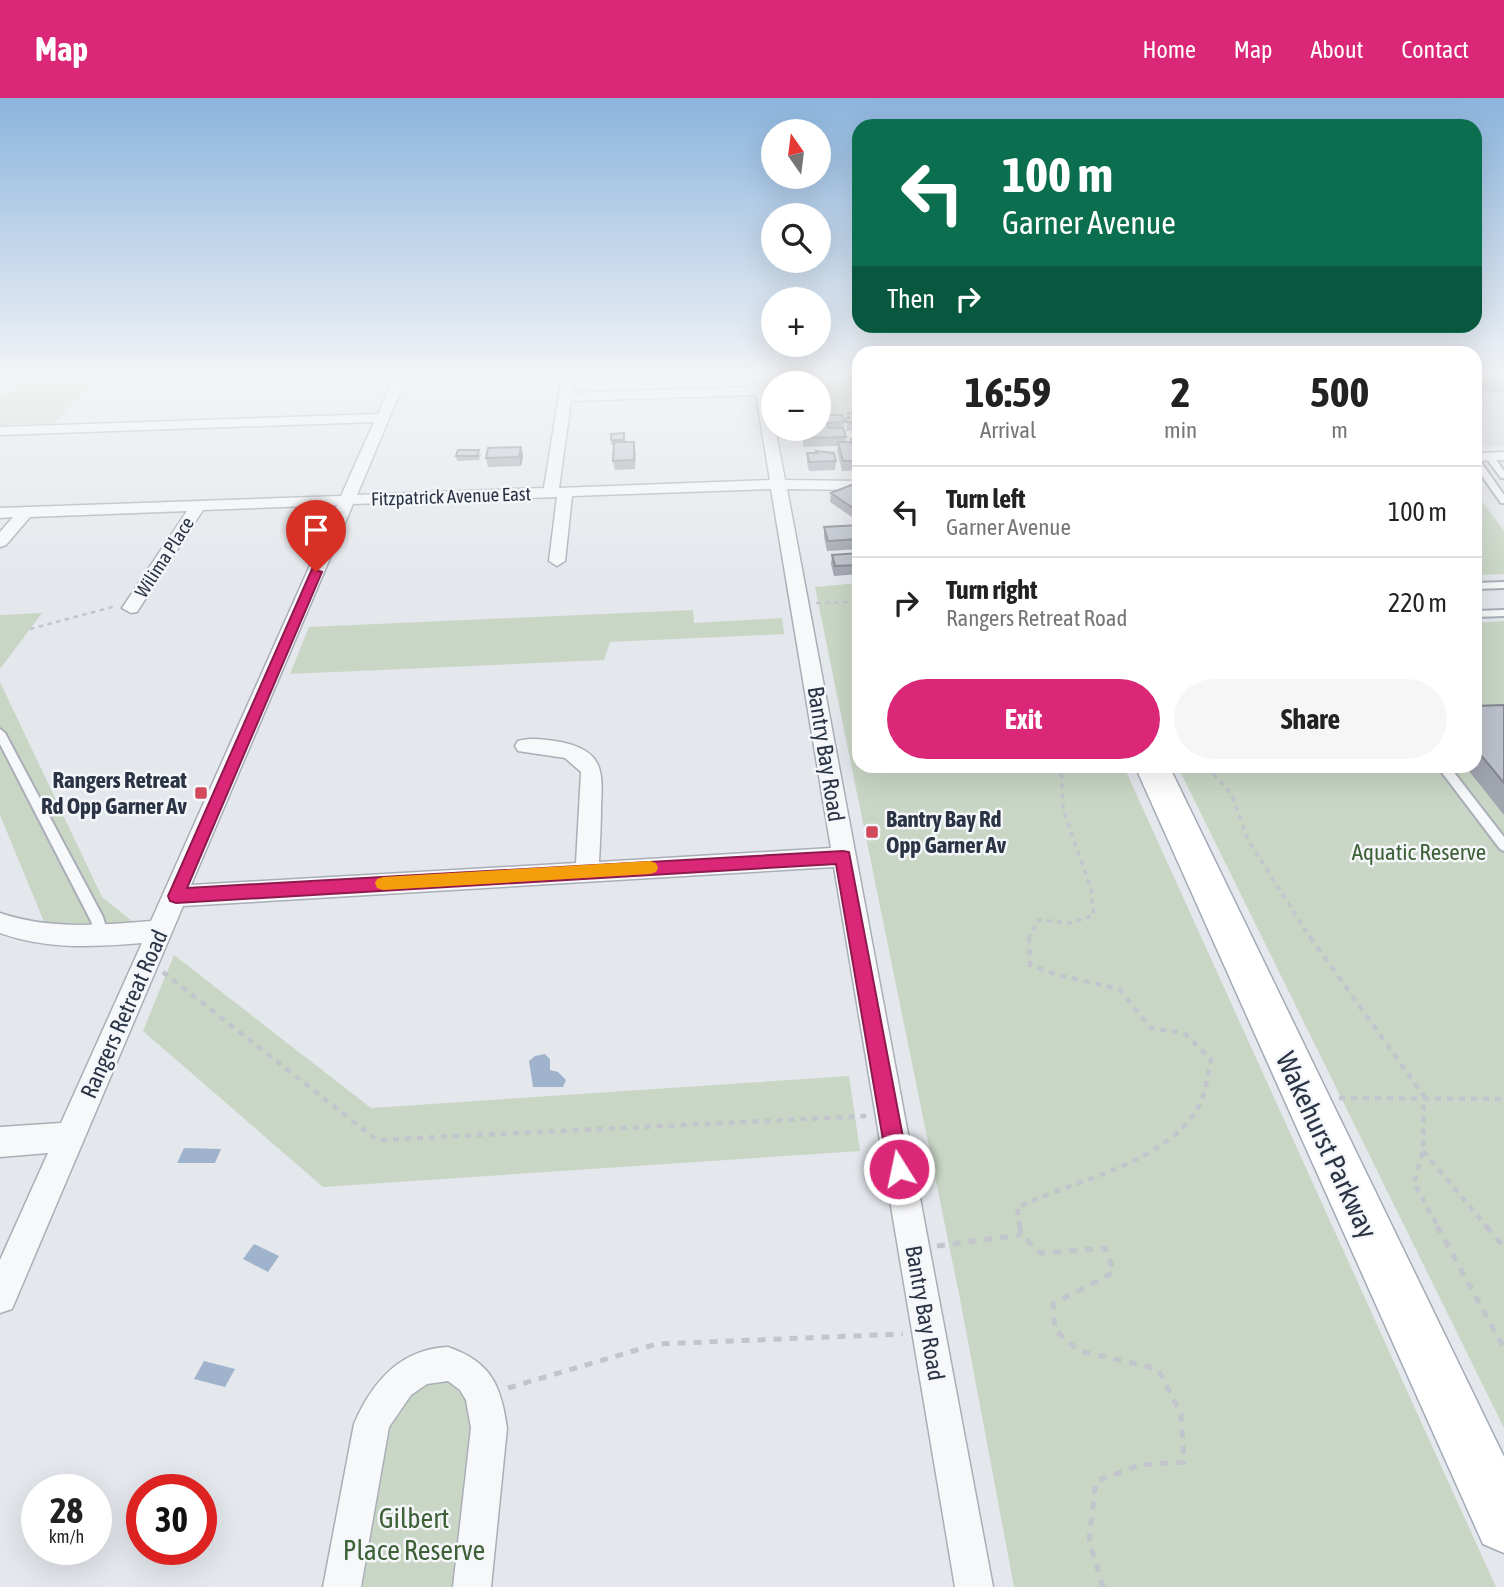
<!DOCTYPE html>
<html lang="en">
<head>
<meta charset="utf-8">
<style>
  body { margin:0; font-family:"Asap Condensed",sans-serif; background:#f6f6f6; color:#222; height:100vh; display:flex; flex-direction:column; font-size:26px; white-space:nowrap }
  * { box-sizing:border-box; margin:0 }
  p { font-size:23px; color:#767676 }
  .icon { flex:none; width:38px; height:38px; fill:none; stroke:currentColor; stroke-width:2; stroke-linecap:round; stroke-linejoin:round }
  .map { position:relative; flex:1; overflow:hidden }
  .drawer { position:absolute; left:852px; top:248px; width:630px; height:427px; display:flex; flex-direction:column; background:#fff; border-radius:21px; box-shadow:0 7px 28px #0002 }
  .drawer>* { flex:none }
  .banner { position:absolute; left:852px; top:21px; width:630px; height:214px; border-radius:21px; box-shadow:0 7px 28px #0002; background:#0b6e4f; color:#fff; overflow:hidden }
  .needle { width:46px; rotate:346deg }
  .tools { position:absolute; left:761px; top:21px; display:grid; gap:14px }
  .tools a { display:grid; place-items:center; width:70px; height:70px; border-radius:50%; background:#fff; box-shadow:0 7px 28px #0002; font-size:35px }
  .speed { position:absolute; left:21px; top:1376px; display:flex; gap:14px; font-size:35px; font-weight:700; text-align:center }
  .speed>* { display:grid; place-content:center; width:91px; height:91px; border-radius:50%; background:#fff; box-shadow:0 7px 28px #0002; line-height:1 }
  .speed small { font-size:18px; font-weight:400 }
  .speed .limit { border:10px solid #d22; background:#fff; color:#111 }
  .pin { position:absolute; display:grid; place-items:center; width:60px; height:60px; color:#fff; margin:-72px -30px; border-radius:50% 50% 50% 0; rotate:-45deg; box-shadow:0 0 7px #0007 }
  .pin .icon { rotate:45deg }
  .me { position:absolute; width:77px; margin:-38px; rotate:350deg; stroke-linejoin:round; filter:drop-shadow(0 0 5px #0008) }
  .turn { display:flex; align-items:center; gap:24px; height:147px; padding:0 35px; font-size:32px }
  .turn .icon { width:91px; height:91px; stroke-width:2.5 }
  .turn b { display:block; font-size:49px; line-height:60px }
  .then { display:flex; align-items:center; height:66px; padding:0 35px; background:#0003; gap:14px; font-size:26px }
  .eta { display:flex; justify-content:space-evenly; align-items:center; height:119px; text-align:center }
  .eta b { font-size:42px; font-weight:700; line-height:49px }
  .button { display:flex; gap:14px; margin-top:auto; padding:14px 35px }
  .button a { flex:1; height:80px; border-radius:42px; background:#db2777; color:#fff; font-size:28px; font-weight:700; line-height:80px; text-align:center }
  .button a+a { background:#f6f6f6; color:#222 }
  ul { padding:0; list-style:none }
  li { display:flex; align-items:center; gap:21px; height:91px; padding:0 35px; border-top:2px solid #e0e0e0 }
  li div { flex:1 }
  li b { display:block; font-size:26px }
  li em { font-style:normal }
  header { display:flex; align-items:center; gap:42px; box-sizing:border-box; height:98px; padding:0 35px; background:#db2777; color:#fff }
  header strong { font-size:33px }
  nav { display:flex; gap:38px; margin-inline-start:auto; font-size:24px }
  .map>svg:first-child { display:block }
  .built { fill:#d2d6de }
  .green { fill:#c9d6c5 }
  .water { fill:#9fb4cc }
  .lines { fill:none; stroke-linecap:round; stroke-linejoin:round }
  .lane-casing { stroke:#a9aeb7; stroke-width:4 }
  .street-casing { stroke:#a9aeb7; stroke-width:3 }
  .primary-casing { stroke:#a3abb8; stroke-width:3 }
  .path-far4 { stroke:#c2c5cb; stroke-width:2; stroke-dasharray:3.5 3.5; stroke-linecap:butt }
  .path-far3 { stroke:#c2c5cb; stroke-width:2.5; stroke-dasharray:4.5 4.5; stroke-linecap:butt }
  .path-far2 { stroke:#c2c5cb; stroke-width:3.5; stroke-dasharray:5 5; stroke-linecap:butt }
  .path-far1 { stroke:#c2c5cb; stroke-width:4.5; stroke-dasharray:6 6; stroke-linecap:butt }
  .path { stroke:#c2c5cb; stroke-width:5; stroke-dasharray:8 8; stroke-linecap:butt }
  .lane { fill:#f7f8fa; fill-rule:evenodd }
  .street { fill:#f7f8fa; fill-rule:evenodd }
  .primary { fill:#fff; fill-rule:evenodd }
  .wall { fill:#a1a5ae }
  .shaded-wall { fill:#83868d }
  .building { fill:#bbc0ca; stroke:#83868d; stroke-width:2 }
  .route { fill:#db2777; stroke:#8e194d; stroke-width:2 }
  .slow { fill:#f59e0b }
  .poi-dot { fill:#d1495b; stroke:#f4f6f9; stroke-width:2.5 }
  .labels { text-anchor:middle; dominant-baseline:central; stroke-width:5; stroke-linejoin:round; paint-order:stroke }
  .far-street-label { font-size:19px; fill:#2b3445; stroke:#f4f6f9 }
  .street-label { font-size:23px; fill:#2b3445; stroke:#f4f6f9 }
  .poi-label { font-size:23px; font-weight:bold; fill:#2b3445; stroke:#f4f6f9; text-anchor:end }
  .park-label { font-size:23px; fill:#3f6138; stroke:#f4f6f9 }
  .near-street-label { font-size:28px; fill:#2b3445; stroke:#f4f6f9 }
  .near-park-label { font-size:28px; fill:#3f6138; stroke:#f4f6f9 }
</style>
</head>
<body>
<header>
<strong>Map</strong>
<nav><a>Home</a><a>Map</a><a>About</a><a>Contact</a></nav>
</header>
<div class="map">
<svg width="1504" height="1489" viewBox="0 0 1504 1489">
  <rect width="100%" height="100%" fill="#e4e7ec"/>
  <path class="built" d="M1475,278H1504V348L1475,349Z"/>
  <path class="green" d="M30,278H99L54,325L0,327V302Z
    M776,278H859V318L819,319V285H778Z
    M1475,394L1504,433V476L1475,477Z
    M859,485V668L1124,669L1496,1489H1014L960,1201L815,489Z
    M693,512L694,525L782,520L784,536L610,544L604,562L290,576L309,529Z
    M42,515L0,571V517Z
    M1504,523V1330L1178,669L1475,668V525Z
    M0,584L102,799L143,832L47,831L0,717Z
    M174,857L371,1010L849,978L860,1053L323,1089L143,933Z
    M450,1284L469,1304L478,1333L459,1489H353L392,1311L420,1285Z"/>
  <path class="water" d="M545,956L550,961V972L558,974L566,982L563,989H533L529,963L535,958Z
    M184,1050L221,1051L215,1065H177Z
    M254,1146L279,1158L268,1174L243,1161Z
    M204,1263L235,1271L225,1289L194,1281Z"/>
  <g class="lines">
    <defs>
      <path id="lane" d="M1487,357H1493L1504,373V380H1501L1487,361Z
        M1475,360H1478L1504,397V405H1501L1475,368Z
        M1504,484V490L1475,491V485Z
        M1504,512V518L1475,519V513Z
        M0,631L5,635L103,819L108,836L106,840L101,842L96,840L91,823L0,646Z
        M1437,668H1449L1504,739V753L1500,751Z"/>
      <path id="street" d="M394,278H407L357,397L544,390L562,278H574L572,295L755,289L753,278H765L785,382L859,383V392L787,391L993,1489H955L834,769L183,808L12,1211L0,1215V1162L48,1055L0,1059V1029L61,1025L142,845C93,849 47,852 0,835V815C50,832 99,827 151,823L337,407L203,412L137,514L131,515L122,510L187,413L30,419L6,447L0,449V434L13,419L0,420V410L341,398L374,324L0,337V329L378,316ZM756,297L770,382L559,390L571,303ZM771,391L831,750L599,764C600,745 601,727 601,709C603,672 603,653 561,644C548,642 531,639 518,643L515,648L518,653L565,660L581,674L576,765L191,787L353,406L557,399L549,463L557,468L565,463L572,398Z
        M1504,354V362L1475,363V355Z
        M448,1249C491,1264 501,1287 507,1330L491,1489H453L471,1330L466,1302L460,1292L448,1283L427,1286L411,1297L389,1329L361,1489H323L354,1326C372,1284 400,1251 448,1249Z"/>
      <path id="primary" d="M1135,668H1169L1504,1359V1455L1483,1446Z"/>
    </defs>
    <use href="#lane" class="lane-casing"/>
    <use href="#street" class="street-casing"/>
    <use href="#primary" class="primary-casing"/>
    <path class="path-far4" d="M795,278V285
      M819,309L859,311"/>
    <path class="path-far3" d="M816,505L859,504
      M30,531L116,508"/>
    <path class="path-far2" d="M1207,668L1232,697L1248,742L1311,841
      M1028,841L1039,822L1071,825L1094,817L1091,791L1063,711L1061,668"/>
    <path class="path-far1" d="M1310,839L1424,998L1423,1053L1414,1085L1438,1129
      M163,874L377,1042L867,1018
      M1339,1000L1504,1001
      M1423,1053L1487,1129
      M1020,1129L1017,1110C1070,1083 1168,1066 1199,1008C1206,994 1208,977 1211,961L1184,935L1151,930L1119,891L1058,877L1030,867L1029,839"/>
    <path class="path" d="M1020,1128L1021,1137L1041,1155L1105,1150L1114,1174L1053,1206L1055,1232L1079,1253L1158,1271L1181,1316L1184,1364L1140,1367L1096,1383L1089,1442L1103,1489
      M1437,1128L1504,1250
      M1486,1128L1504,1149
      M937,1148L1021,1137
      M508,1290L657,1246L903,1236"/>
    <use href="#lane" class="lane"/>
    <use href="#street" class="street"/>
    <use href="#primary" class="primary"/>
  </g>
  <path class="wall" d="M708,278H729V282L708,283Z
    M1475,278H1504V295L1475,296Z
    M859,314V332L846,333L848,315Z
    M827,317L844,324V331L846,339L845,344H851V341H859V372L842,373L837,353L838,348L803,349V334H800L799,331H819Z
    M624,335L625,344L636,353L635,371L615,372L613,363L614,347H611V342Z
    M521,349L523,358L521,368L488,369L486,360Z
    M807,355H816L836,363L835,372L809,373L807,365Z
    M481,356L479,362L457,363L456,358Z
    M859,384V419L855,421L830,404L831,395Z
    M859,427V451L827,453L824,439V429Z
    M859,455V476L834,478L831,466L832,457Z
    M1504,607V717L1465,668H1475V608Z"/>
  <path class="shaded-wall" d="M521,349L523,358L521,368L519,359Z
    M859,410V419L855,421L856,412Z"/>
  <path class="building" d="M1475,278H1504V282L1475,283Z
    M819,313H826L827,317H842L844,324L827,325L829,330H843L846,339L804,340L803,334H814L813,331H819Z
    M859,314V324H846V320H849L848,315Z
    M624,335V342H611V336Z
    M851,341H859V363H843L838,344H850L854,349Z
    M614,344H634V362L613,363Z
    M521,349L519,359L486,360L488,350Z
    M458,352H479L477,358H456Z
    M816,353L834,355L836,363L809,364L807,355H817Z
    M859,384V410L856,412L831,395Z
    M859,427V441L828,443L824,429Z
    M859,455V467L835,468L832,457Z
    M1504,607V685L1475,650V608Z"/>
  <linearGradient id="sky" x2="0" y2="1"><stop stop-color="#8bb4dd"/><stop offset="0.57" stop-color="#f3f4f6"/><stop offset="1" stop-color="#f3f4f6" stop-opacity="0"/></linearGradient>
  <rect width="1504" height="487" fill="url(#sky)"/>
  <path class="route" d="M312,471L322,474L187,790L843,753L849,754L909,1071L906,1078L899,1081L891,1078L888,1071L836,766L176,805L170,803L168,798Z"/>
  <path class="slow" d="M650,763L656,765L658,770L656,774L650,776L383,792L377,790L375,785L377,781L383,779Z"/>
  <g class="poi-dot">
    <rect x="194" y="688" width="14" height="14" rx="3.5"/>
    <rect x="865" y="727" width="14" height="14" rx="3.5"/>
  </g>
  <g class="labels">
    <g class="far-street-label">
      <text transform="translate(451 398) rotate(-2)">Fitzpatrick Avenue East</text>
      <text transform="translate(164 459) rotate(-57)">Wilima Place</text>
    </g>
    <g class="street-label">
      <text transform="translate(826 656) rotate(81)">Bantry Bay Road</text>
      <text transform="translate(124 916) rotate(-66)">Rangers Retreat Road</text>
      <text transform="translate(925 1215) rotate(80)">Bantry Bay Road</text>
    </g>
    <g class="poi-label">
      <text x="187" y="682">Rangers Retreat<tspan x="187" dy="26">Rd Opp Garner Av</tspan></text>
      <text x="886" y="721" text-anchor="start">Bantry Bay Rd<tspan x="886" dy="26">Opp Garner Av</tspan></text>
    </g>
    <g class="park-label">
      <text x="1419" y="754">Aquatic Reserve</text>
    </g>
    <g class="near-street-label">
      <text transform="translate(1327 1047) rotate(65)">Wakehurst Parkway</text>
    </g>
    <g class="near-park-label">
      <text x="414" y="1420">Gilbert<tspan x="414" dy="32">Place Reserve</tspan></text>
    </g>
  </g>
</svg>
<div class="tools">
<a><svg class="needle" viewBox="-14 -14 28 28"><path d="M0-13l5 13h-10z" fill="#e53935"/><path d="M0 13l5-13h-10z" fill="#767676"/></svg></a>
<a><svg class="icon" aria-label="search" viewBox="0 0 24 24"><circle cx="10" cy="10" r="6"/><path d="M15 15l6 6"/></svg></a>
<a>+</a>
<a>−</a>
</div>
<div class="speed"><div>28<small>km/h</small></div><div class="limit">30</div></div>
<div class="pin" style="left:316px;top:474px;background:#d93025"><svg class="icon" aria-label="arrive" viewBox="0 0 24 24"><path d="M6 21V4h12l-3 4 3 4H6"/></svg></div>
<svg class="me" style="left:899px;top:1071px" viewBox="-20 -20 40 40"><circle r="17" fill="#db2777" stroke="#fff" stroke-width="3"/><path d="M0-11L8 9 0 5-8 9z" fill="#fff"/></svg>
<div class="banner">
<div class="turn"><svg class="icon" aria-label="left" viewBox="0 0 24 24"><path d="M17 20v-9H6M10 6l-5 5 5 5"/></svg><div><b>100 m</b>Garner Avenue</div></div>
<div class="then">Then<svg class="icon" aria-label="right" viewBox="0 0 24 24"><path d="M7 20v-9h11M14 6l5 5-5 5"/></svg></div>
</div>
<section class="drawer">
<div class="eta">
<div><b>16:59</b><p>Arrival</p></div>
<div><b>2</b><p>min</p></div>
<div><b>500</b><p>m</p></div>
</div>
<ul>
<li><svg class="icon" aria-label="left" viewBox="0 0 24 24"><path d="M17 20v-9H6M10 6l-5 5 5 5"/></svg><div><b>Turn left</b><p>Garner Avenue</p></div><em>100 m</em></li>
<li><svg class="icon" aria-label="right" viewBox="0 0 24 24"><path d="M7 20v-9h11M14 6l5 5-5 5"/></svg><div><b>Turn right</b><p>Rangers Retreat Road</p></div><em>220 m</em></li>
</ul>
<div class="button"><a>Exit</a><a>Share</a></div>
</section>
</div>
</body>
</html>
